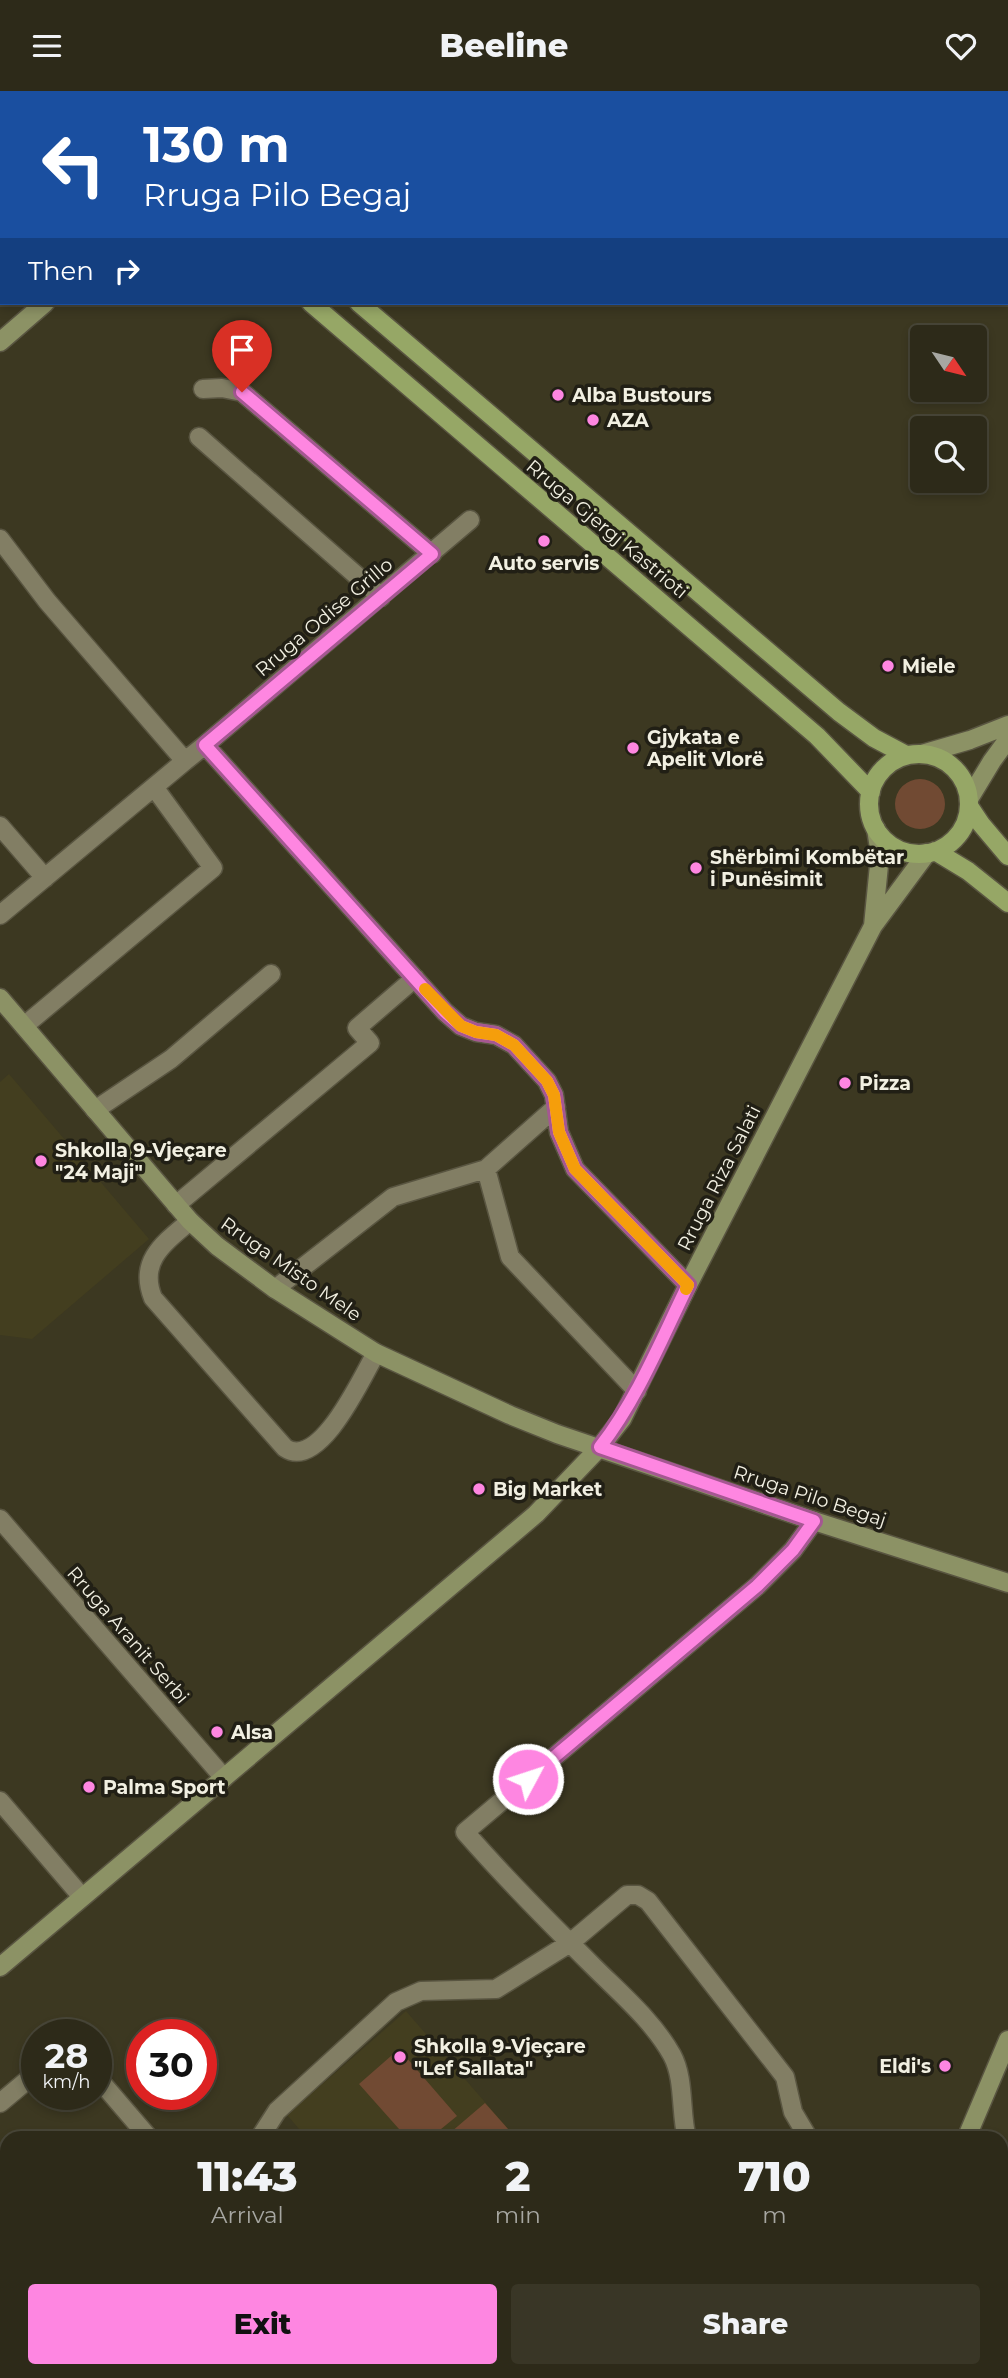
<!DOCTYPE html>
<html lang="en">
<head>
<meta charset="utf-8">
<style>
  body { margin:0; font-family:Montserrat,sans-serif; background:#393626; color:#f1f3f6; height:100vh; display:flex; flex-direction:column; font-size:26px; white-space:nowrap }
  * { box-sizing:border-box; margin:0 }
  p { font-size:23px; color:#a7a7a2 }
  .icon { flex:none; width:38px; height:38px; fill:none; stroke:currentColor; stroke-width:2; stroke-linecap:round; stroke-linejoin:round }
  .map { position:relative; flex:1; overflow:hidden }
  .panel { position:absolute; left:0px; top:2040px; width:1008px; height:247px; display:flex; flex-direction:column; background:#2d2a19; border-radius:21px 21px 0 0; box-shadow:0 4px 10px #0003,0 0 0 2px #484638 }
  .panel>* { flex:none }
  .hud { position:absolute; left:0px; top:0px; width:1008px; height:214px; box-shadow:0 4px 10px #0003,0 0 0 2px #484638; background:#1a4fa0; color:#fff; overflow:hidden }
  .needle { width:46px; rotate:125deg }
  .fabs { position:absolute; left:910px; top:234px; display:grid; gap:14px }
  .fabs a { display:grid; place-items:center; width:77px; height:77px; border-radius:7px; background:#2d2a19; box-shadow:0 4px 10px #0003,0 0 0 2px #484638; font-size:35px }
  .speed { position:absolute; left:21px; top:1928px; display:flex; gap:14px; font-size:35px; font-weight:700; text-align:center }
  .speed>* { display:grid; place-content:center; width:91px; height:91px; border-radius:50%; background:#2d2a19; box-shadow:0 4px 10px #0003,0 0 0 2px #484638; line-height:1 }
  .speed small { font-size:18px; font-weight:400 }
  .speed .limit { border:10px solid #d22; background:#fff; color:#111 }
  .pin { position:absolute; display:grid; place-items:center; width:60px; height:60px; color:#fff; margin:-72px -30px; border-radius:50% 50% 50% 0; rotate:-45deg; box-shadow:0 0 7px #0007 }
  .pin .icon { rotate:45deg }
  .me { position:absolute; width:77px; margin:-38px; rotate:50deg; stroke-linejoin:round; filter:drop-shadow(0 0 5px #0008) }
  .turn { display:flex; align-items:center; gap:24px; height:147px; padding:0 28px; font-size:32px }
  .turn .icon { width:91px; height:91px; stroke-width:2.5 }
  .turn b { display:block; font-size:49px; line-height:60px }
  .then { display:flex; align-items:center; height:66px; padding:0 28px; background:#0003; gap:14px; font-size:26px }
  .eta { display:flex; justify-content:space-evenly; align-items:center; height:119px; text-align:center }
  .eta b { font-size:42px; font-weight:800; line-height:49px }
  .action { display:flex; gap:14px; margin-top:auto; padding:14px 28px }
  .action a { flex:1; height:80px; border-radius:7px; background:#fe86e1; color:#111; font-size:28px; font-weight:800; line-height:80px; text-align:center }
  .action a+a { background:#393626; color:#f1f3f6 }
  header { display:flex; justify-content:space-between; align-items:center; height:91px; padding:0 28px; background:#2d2a19; font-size:32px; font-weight:800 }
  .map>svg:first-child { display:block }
  .built { fill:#433e1f }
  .green { fill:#714a33 }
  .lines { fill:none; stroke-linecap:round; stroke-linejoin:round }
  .street-casing { stroke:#595541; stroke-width:21 }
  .secondary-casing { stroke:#595541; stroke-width:21 }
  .primary-casing { stroke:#595541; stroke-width:21 }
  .street { stroke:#827e64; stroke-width:18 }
  .secondary { stroke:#8c9265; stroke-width:18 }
  .primary { stroke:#96a766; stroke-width:18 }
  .route-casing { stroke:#a55792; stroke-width:18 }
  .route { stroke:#fe86e1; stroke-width:12 }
  .slow { stroke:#f59e0b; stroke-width:12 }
  .poi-dot { fill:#fe86e1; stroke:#211f15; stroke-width:2.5 }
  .labels { text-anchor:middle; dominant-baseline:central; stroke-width:7; stroke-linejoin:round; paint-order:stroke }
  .poi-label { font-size:19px; font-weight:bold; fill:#f2f0e2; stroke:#211f15; text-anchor:start }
  .street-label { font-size:19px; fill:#f2f0e2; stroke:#211f15 }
</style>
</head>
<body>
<header><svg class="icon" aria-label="menu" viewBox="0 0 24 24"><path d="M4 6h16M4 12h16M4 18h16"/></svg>Beeline<svg class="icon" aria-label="heart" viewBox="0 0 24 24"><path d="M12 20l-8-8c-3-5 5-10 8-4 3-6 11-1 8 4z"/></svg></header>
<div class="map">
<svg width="1008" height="2287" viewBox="0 0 1008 2287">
  <rect width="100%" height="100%" fill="#3c3821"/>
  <path class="built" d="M9,983L149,1148L32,1248L0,1244V991Z
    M406,1920L516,2047H307L287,2024Z"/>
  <path class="green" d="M895 713a25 25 0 1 1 50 0a25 25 0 1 1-50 0Z
    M399,1958L457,2025L430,2047H407L359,1993Z
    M485,2012L516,2047H457L451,2041Z"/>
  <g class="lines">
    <defs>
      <path id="street" d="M848,2L850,0
        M0,56L2,54
        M203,298L222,297L242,301L432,463
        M199,346L381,506
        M0,448L47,510L185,670L205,654L445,921L461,935L476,941L496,944L514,954L547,990L554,1004L559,1041L575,1078L688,1194
        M205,654L470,429
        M0,735L45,787
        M0,824L185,670
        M24,935L213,777L154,696
        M95,1019L171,968L271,883
        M486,1078L510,1166L637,1300
        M176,1114L370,952L357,937L415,887
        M190,1130C164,1152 138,1170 153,1207L285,1357C320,1380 362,1286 376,1262
        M275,1198L393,1106L486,1078L556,1016
        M0,1428L224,1687
        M0,1710L82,1806
        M96,1985L150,2048
        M0,2012L37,1981
        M259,2048L277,2020L396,1911L421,1900L496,1898L570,1852L627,1804H638L648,1810L785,1986L793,2021L809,2048
        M687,2048C680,2021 685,1988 672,1964C653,1930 621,1903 594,1876C550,1832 506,1788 465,1741L757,1495L793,1459L814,1430
        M0,2150L7,2158
        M0,2237L7,2245
        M39,2280L45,2287
        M110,2280L116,2287
        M215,2280L221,2287
        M351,2280L357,2287
        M598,2280L604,2287
        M478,2287L485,2280"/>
      <path id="secondary" d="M930,0L932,2
        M266,2L269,0
        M282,2L284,0
        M1006,66L1008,67
        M0,251L45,212
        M922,663L970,649L1008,634
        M969,708L992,670L1008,648
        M873,835L880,764L876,738
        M0,907L190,1130L217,1155L275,1198L376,1262L510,1324L557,1343L814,1430L1008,1492
        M0,1876L536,1423L600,1356L622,1328L688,1194L873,835L927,762
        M966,2048L1008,1949
        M0,2187L7,2195
        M81,2280L87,2287
        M861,2287L864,2280"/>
      <path id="primary" d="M65,0L67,2
        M112,0L115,2
        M311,212L817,645L871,701
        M359,212L839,621L874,647L906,664
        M869 713a50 50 0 1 1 100 0a50 50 0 1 1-100 0Z
        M969,715L981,733L1008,765
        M935,760L968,780L1008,812"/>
    </defs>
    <use href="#street" class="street-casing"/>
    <use href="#secondary" class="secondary-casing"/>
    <use href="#primary" class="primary-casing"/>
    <use href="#street" class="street"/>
    <use href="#secondary" class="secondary"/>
    <use href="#primary" class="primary"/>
  </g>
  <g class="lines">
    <defs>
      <path id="route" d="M242,301L432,463L205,654L445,921L461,935L476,941L496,944L514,954L547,990L554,1004L559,1041L575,1078L688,1194C661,1249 638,1307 600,1356L814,1430L793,1459L757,1495L528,1688"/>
    </defs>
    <use href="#route" class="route-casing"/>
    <use href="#route" class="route"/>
    <path class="slow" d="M425,898L461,935L476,941L496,944L514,954L547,990L554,1004L559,1041L575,1078L688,1194L686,1198"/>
  </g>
  <g class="poi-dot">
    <circle cx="558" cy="304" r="7"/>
    <circle cx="593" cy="329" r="7"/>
    <circle cx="544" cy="450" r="7"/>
    <circle cx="888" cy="575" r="7"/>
    <circle cx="633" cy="657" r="7"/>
    <circle cx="696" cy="777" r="7"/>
    <circle cx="845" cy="992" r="7"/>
    <circle cx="41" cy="1070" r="7"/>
    <circle cx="479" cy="1398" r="7"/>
    <circle cx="217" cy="1641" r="7"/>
    <circle cx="89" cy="1696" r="7"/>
    <circle cx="400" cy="1966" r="7"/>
    <circle cx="945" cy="1975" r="7"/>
  </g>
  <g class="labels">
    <g class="poi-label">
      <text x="572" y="304">Alba Bustours</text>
      <text x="607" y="329">AZA</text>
      <text x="544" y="472" text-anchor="middle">Auto servis</text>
      <text x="902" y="575">Miele</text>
      <text x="647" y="646">Gjykata e<tspan x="647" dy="22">Apelit Vlorë</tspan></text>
      <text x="710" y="766">Shërbimi Kombëtar<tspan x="710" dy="22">i Punësimit</tspan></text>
      <text x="859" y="992">Pizza</text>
      <text x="55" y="1059">Shkolla 9-Vjeçare<tspan x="55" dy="22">"24 Maji"</tspan></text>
      <text x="493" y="1398">Big Market</text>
      <text x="231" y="1641">Alsa</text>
      <text x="103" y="1696">Palma Sport</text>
      <text x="414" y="1955">Shkolla 9-Vjeçare<tspan x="414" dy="22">"Lef Sallata"</tspan></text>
      <text x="931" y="1975" text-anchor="end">Eldi's</text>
    </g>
    <g class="street-label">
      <text transform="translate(607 438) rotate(40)">Rruga Gjergj Kastrioti</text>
      <text transform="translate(324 526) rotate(-40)">Rruga Odise Grillo</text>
      <text transform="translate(719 1087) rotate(-63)">Rruga Riza Salati</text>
      <text transform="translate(291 1178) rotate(35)">Rruga Misto Mele</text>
      <text transform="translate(810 1405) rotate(18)">Rruga Pilo Begaj</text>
      <text transform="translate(128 1544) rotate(49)">Rruga Aranit Serbi</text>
    </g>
  </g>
</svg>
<div class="fabs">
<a><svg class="needle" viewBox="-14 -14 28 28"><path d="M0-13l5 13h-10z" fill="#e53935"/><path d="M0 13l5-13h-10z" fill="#a7a7a2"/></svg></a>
<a><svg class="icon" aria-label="search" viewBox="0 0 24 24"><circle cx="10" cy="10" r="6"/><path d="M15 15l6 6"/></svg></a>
</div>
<div class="speed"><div>28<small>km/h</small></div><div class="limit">30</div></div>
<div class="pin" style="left:242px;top:301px;background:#d93025"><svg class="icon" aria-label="arrive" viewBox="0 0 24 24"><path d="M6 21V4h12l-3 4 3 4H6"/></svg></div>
<svg class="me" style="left:528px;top:1688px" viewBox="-20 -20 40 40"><circle r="17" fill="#fe86e1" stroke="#fff" stroke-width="3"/><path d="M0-11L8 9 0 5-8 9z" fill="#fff"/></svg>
<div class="hud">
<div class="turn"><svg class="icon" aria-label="left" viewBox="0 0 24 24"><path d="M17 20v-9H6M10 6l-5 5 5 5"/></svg><div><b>130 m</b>Rruga Pilo Begaj</div></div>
<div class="then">Then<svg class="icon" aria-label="right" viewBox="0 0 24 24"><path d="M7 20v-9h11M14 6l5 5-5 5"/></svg></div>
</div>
<section class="panel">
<div class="eta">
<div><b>11:43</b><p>Arrival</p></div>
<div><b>2</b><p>min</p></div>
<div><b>710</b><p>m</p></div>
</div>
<div class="action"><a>Exit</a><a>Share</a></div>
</section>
</div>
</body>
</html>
